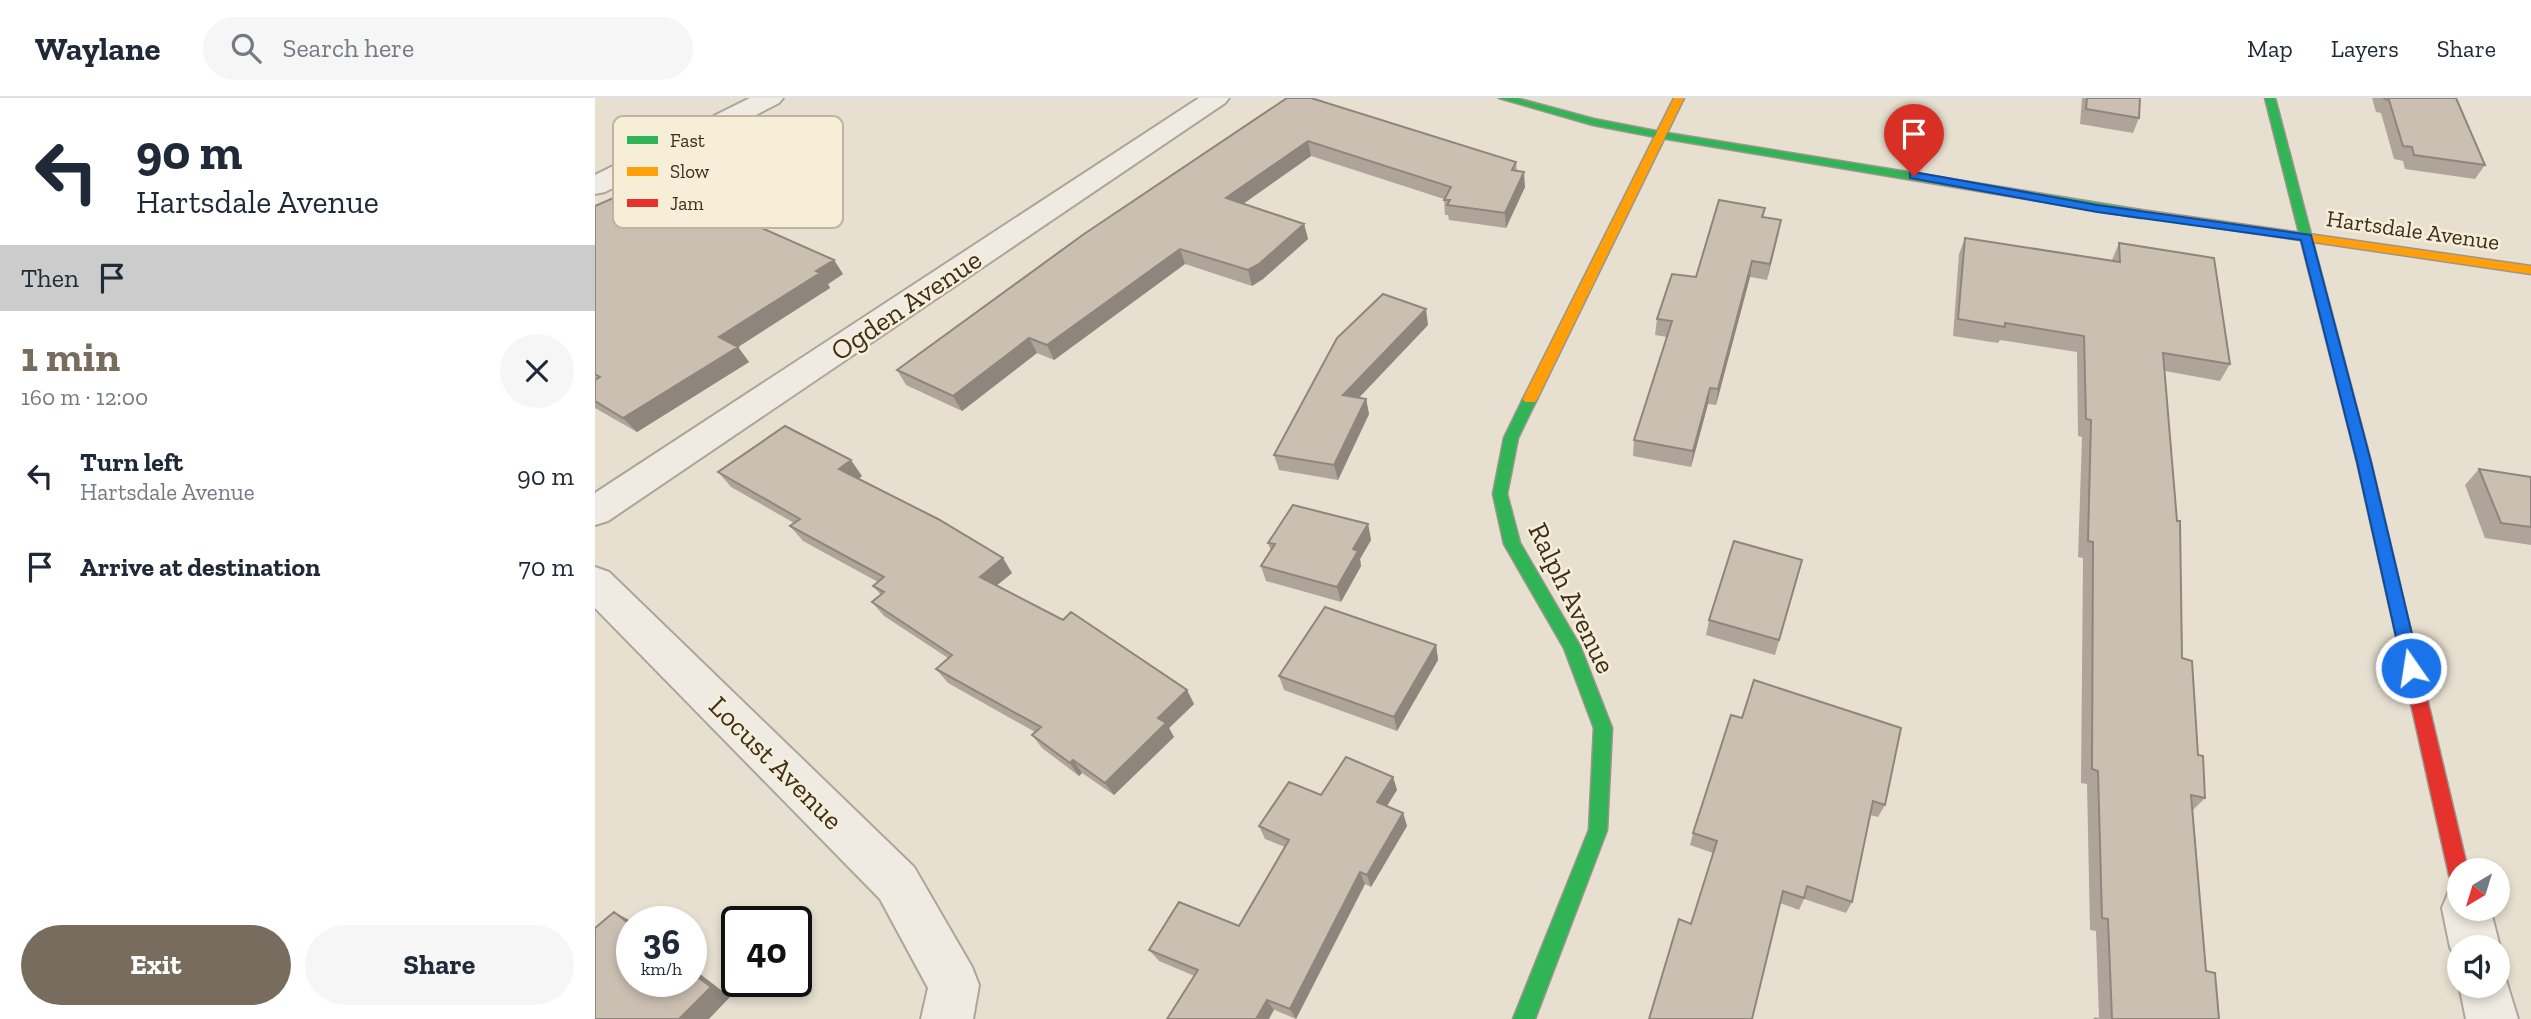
<!DOCTYPE html>
<html lang="en">
<head>
<meta charset="utf-8">
<style>
  body { margin:0; font-family:"Zilla Slab",serif; background:#f6f6f7; color:#1f2937; height:100vh; display:flex; flex-direction:column; font-size:26px; white-space:nowrap }
  * { box-sizing:border-box; margin:0 }
  p { font-size:23px; color:#747a83 }
  .icon { flex:none; width:38px; height:38px; fill:none; stroke:currentColor; stroke-width:2; stroke-linecap:round; stroke-linejoin:round }
  .map { position:relative; flex:1; overflow:hidden }
  .details { display:flex; flex-direction:column; background:#fff; width:595px }
  .details>* { flex:none }
  .banner { background:#fff; color:#1f2937; overflow:hidden }
  .needle { width:46px; rotate:218deg }
  .tools { position:absolute; left:1852px; top:760px; display:grid; gap:14px }
  .tools a { display:grid; place-items:center; width:63px; height:63px; border-radius:50%; background:#fff; box-shadow:0 4px 10px #0003; font-size:35px }
  .speed { position:absolute; left:21px; top:808px; display:flex; gap:14px; font-size:35px; font-weight:700; text-align:center }
  .speed>* { display:grid; place-content:center; width:91px; height:91px; border-radius:50%; background:#fff; box-shadow:0 4px 10px #0003; line-height:1 }
  .speed small { font-size:18px; font-weight:400 }
  .speed .limit { border:4px solid #111; border-radius:10px; background:#fff; color:#111 }
  .pin { position:absolute; display:grid; place-items:center; width:60px; height:60px; color:#fff; margin:-72px -30px; border-radius:50% 50% 50% 0; rotate:-45deg; box-shadow:0 0 7px #0007 }
  .pin .icon { rotate:45deg }
  .me { position:absolute; width:77px; margin:-38px; rotate:347deg; stroke-linejoin:round; filter:drop-shadow(0 0 5px #0008) }
  .turn { display:flex; align-items:center; gap:24px; height:147px; padding:0 21px; font-size:32px }
  .turn .icon { width:91px; height:91px; stroke-width:2.5 }
  .turn b { display:block; font-size:49px; line-height:60px }
  .then { display:flex; align-items:center; height:66px; padding:0 21px; background:#0003; gap:14px; font-size:26px }
  .round { display:grid; place-items:center; flex:none; width:74px; height:74px; border-radius:37px; background:#f6f6f7 }
  .overview { display:flex; align-items:center; justify-content:space-between; height:119px; padding:0 21px }
  h1 { font-size:42px; font-weight:700; line-height:52px; color:#786c5e }
  .button { display:flex; gap:14px; margin-top:auto; padding:14px 21px }
  .button a { flex:1; height:80px; border-radius:42px; background:#786c5e; color:#fff; font-size:28px; font-weight:700; line-height:80px; text-align:center }
  .button a+a { background:#f6f6f7; color:#1f2937 }
  ul { padding:0; list-style:none }
  li { display:flex; align-items:center; gap:21px; height:91px; padding:0 21px }
  li div { flex:1 }
  li b { display:block; font-size:26px }
  li em { font-style:normal }
  header { display:flex; align-items:center; gap:42px; box-sizing:border-box; height:98px; padding:0 35px; background:#fff; border-bottom:2px solid #e0e1e3 }
  header strong { font-size:33px }
  nav { display:flex; gap:38px; margin-inline-start:auto; font-size:24px }
  .search { width:490px; height:63px; background:#f6f6f7; display:flex; align-items:center; gap:18px; box-sizing:border-box; padding:0 24px; border-radius:38px; color:#747a83; font-size:26px }
  main { display:flex; flex:1; min-height:0 }
  .map>svg:first-child { display:block }
  .lines { fill:none; stroke-linecap:round; stroke-linejoin:round }
  .street-casing { stroke:#ada599; stroke-width:4 }
  .fast-casing { stroke:#9c958a; stroke-width:3 }
  .slow-casing { stroke:#9c958a; stroke-width:3 }
  .jam-casing { stroke:#9c958a; stroke-width:3 }
  .street { fill:#efebe3; fill-rule:evenodd }
  .fast { fill:#30b455; fill-rule:evenodd }
  .slow { fill:#ff9f0a; fill-rule:evenodd }
  .jam { fill:#e5322d; fill-rule:evenodd }
  .wall { fill:#afa499 }
  .shaded-wall { fill:#8e867d }
  .building { fill:#cbbfb2; stroke:#8e867d; stroke-width:2 }
  .route { fill:#1a73e8; stroke:#114b97; stroke-width:2 }
  .labels { text-anchor:middle; dominant-baseline:central; stroke-width:5; stroke-linejoin:round; paint-order:stroke }
  .far-street-label { font-size:23px; fill:#3d2e20; stroke:#f7eed8 }
  .street-label { font-size:28px; fill:#3d2e20; stroke:#f7eed8 }
  .key { fill:#f7eed8; stroke:#bfb4a1; stroke-width:2 }
  .key-label { font-size:19px; fill:#3d2e20 }
</style>
</head>
<body>
<header>
<strong>Waylane</strong>
<div class="search"><svg class="icon" aria-label="search" viewBox="0 0 24 24"><circle cx="10" cy="10" r="6"/><path d="M15 15l6 6"/></svg>Search here</div>
<nav><a>Map</a><a>Layers</a><a>Share</a></nav>
</header>
<main>
<section class="details">
<div class="banner">
<div class="turn"><svg class="icon" aria-label="left" viewBox="0 0 24 24"><path d="M17 20v-9H6M10 6l-5 5 5 5"/></svg><div><b>90 m</b>Hartsdale Avenue</div></div>
<div class="then">Then<svg class="icon" aria-label="arrive" viewBox="0 0 24 24"><path d="M6 21V4h12l-3 4 3 4H6"/></svg></div>
</div>
<div class="overview"><div><h1>1 min</h1><p>160 m · 12:00</p></div><a class="round"><svg class="icon" aria-label="close" viewBox="0 0 24 24"><path d="M6 6l12 12M18 6L6 18"/></svg></a></div>
<ul>
<li><svg class="icon" aria-label="left" viewBox="0 0 24 24"><path d="M17 20v-9H6M10 6l-5 5 5 5"/></svg><div><b>Turn left</b><p>Hartsdale Avenue</p></div><em>90 m</em></li>
<li><svg class="icon" aria-label="arrive" viewBox="0 0 24 24"><path d="M6 21V4h12l-3 4 3 4H6"/></svg><div><b>Arrive at destination</b></div><em>70 m</em></li>
</ul>
<div class="button"><a>Exit</a><a>Share</a></div>
</section>
<div class="map">
<svg width="1936" height="921" viewBox="0 0 1936 921">
  <rect width="100%" height="100%" fill="#e7e0d1"/>
  <g class="lines">
    <defs>
      <path id="street" d="M155,0H188L184,5L10,94L0,96V77Z
        M604,0H634L630,5L13,423L0,427V395Z
        M0,469L14,474L319,769L377,869L384,887L378,921H326L333,890L285,801L0,510Z
        M1864,789V810H1895L1905,849L1902,855V849H1864V867L1855,849L1847,810L1854,793Z
        M1902,867L1907,869L1923,921H1871L1864,887H1902Z"/>
      <path id="fast" d="M904,0H921L999,21L1066,34L1546,112L1552,116L1546,120L1066,40L998,27Z
        M1670,0H1680L1776,364L1815,529L1813,534L1807,536L1801,534L1799,529L1762,364Z
        M935,296L942,301L923,340L912,396L925,445L985,548L1017,630L1012,732L940,921H918L994,732L999,630L969,550L909,446L898,396L909,340L928,301Z"/>
      <path id="slow" d="M1079,0H1089L942,301L940,304H930L928,301Z
        M1546,112L1936,168V176L1542,118V114Z"/>
      <path id="jam" d="M1807,522L1813,524L1815,529L1873,772H1864V786L1857,784L1854,777L1799,529L1801,524Z"/>
    </defs>
    <use href="#street" class="street-casing"/>
    <use href="#fast" class="fast-casing"/>
    <use href="#slow" class="slow-casing"/>
    <use href="#jam" class="jam-casing"/>
    <use href="#street" class="street"/>
    <use href="#fast" class="fast"/>
    <use href="#slow" class="slow"/>
    <use href="#jam" class="jam"/>
  </g>
  <path class="wall" d="M692,0L921,64L922,73L930,89L911,130L854,122L853,117H850L849,101L716,58L648,106L709,126L713,141L668,181L657,188L590,166L459,262L442,255L367,313L311,287L302,272Z
    M1487,0H1545L1544,20L1538,35L1485,26Z
    M1777,0H1861L1890,67L1880,81L1810,71L1808,63L1799,61L1786,15L1781,14Z
    M207,98L154,124L239,162L248,176L233,186L235,190L143,249L154,264L42,334L0,310V108Z
    M1170,110L1168,119L1186,122L1172,182L1155,179L1121,307L1113,306L1096,369L1038,358L1039,342L1072,239L1060,237L1062,221L1101,179Z
    M1370,140L1517,162L1524,145L1635,266L1625,283L1570,273L1587,560L1610,700L1598,712L1611,873L1624,921H1498L1500,919L1504,920L1501,833L1495,832L1492,686L1486,685L1488,460L1483,459L1487,339L1483,338L1482,254L1405,242L1403,245L1358,238L1364,156Z
    M833,227L764,300L771,301L774,316L743,382L684,372L679,357Z
    M1884,371L1936,379V447L1890,440L1870,387Z
    M123,374L267,378L263,381L417,475L402,487L592,592L599,606L574,630L579,639L519,697L487,675L484,678L447,650L437,637L440,634L353,585L341,571L353,560L289,518L277,504L286,497L278,488L283,484L208,443L195,428L199,425L136,389Z
    M773,426L776,442L765,461L766,468L746,504L671,483L666,468L676,453L673,445Z
    M1207,462L1180,557L1111,537L1114,522Z
    M841,547L843,562L802,633L689,592L684,578Z
    M1147,620L1290,707L1283,719L1275,717L1257,804L1251,815L1209,801L1204,812L1185,805L1096,826L1118,755L1095,747L1098,735Z
    M798,679L802,692L792,708L808,715L812,728L776,789L770,786L701,921L564,863L554,852L644,828L690,749L670,741L664,728L726,697Z"/>
  <path class="shaded-wall" d="M713,43L716,58L635,115L631,100Z
    M929,74L930,89L911,130L910,115Z
    M198,83L207,98L143,130L133,115Z
    M1186,122L1183,138L1172,182L1175,166Z
    M709,126L713,141L668,181L657,188L653,172Z
    M585,151L590,166L459,262L452,247Z
    M239,162L248,176L233,186L235,190L143,249L154,264L42,334L28,320L124,239Z
    M1157,163L1155,179L1121,307L1123,291Z
    M831,211L833,227L751,313L748,297Z
    M434,240L442,255L367,313L358,298Z
    M1115,290L1113,306L1096,369L1098,353Z
    M771,301L774,316L743,382L739,367Z
    M256,362L267,378L256,386L244,371Z
    M773,426L776,442L765,461L766,468L746,504L742,489L758,451Z
    M408,460L417,475L395,493L385,479Z
    M841,547L843,562L802,633L799,619Z
    M592,592L599,606L574,630L579,639L519,697L510,685L563,620Z
    M478,662L487,675L484,678L475,665Z
    M798,679L802,692L786,717L782,704Z
    M808,715L812,728L776,789L772,777Z
    M765,774L770,786L701,921L695,911Z
    M19,814L38,824H37V828Z
    M96,869L135,899L114,921H84L96,874Z
    M672,902L679,912L674,921H661Z"/>
  <path class="building" d="M692,0H716L921,64L917,72L929,74L910,115L852,107L855,102H849L856,89L713,43L631,100L709,126L664,166L653,172L585,151L452,247L434,240L358,298L302,272L489,136Z
    M1492,0H1545L1544,20L1491,11Z
    M1788,0H1861L1890,67L1819,57L1817,49L1808,48L1794,2Z
    M136,48L198,83L133,115L239,162L221,173L225,175L124,239L143,249L28,320L0,303V282L5,279L0,276V108Z
    M1124,102L1170,110L1167,119L1186,122L1175,166L1157,163L1123,291L1115,290L1098,353L1039,342L1077,223L1062,221L1077,176L1101,179Z
    M1370,140L1525,164L1524,145L1619,160L1635,266L1568,255L1582,423H1585L1587,560L1597,563L1603,657L1608,658L1610,700L1596,697L1611,873L1620,875L1624,921H1517L1513,821L1507,820L1503,673L1497,671L1498,444L1493,443L1496,322L1491,321L1489,238L1410,225V229L1363,221Z
    M788,196L831,211L748,297L771,301L739,367L679,357L742,240Z
    M190,328L256,362L244,371L343,421L408,460L385,479L468,522L476,514L592,592L563,620L571,625L510,685L478,662L475,665L437,637L446,629L341,571L357,557L277,504L289,494L278,488L289,479L195,428L205,421L123,374Z
    M1884,371L1936,379V429L1906,425Z
    M698,407L773,426L758,451L763,453L742,489L666,468L680,446L673,445Z
    M1139,443L1207,462L1184,542L1114,522Z
    M730,509L841,547L799,619L684,578Z
    M1159,582L1306,630L1290,707L1278,703L1257,804L1212,788L1209,800L1188,793L1157,921H1054L1084,821L1096,826L1122,743L1098,735L1136,617L1147,620Z
    M751,659L798,679L782,704L808,715L772,777L765,774L695,911L672,902L661,921H572L603,872L554,852L584,804L644,828L694,742L664,728L694,684L726,697Z
    M19,814L37,828V884H96V874L116,889L84,921H0V830Z"/>
  <path class="route" d="M1319,74L1502,107L1716,137L1776,364L1825,570L1823,575L1816,578L1810,575L1808,570L1762,364L1706,142L1502,114L1315,80V75Z"/>
  <g class="labels">
    <g class="far-street-label">
      <text transform="translate(1818 132) rotate(8)">Hartsdale Avenue</text>
    </g>
    <g class="street-label">
      <text transform="translate(311 207) rotate(-34)">Ogden Avenue</text>
      <text transform="translate(977 500) rotate(64)">Ralph Avenue</text>
      <text transform="translate(181 665) rotate(45)">Locust Avenue</text>
    </g>
  </g>
  <rect x="18" y="18" width="230" height="112" rx="10" class="key"/>
  <rect x="32" y="38" width="31" height="8" fill="#30b455"/>
  <rect x="32" y="69" width="31" height="9" fill="#ff9f0a"/>
  <rect x="32" y="101" width="31" height="8" fill="#e5322d"/>
  <g class="key-label">
    <text x="75" y="49">Fast</text>
    <text x="75" y="80">Slow</text>
    <text x="75" y="112">Jam</text>
  </g>
</svg>
<div class="tools">
<a><svg class="needle" viewBox="-14 -14 28 28"><path d="M0-13l5 13h-10z" fill="#e53935"/><path d="M0 13l5-13h-10z" fill="#747a83"/></svg></a>
<a><svg class="icon" aria-label="sound" viewBox="0 0 24 24"><path d="M4 9h4l5-4v14l-5-4H4zM17 9q2 3 0 6"/></svg></a>
</div>
<div class="speed"><div>36<small>km/h</small></div><div class="limit">40</div></div>
<div class="pin" style="left:1319px;top:78px;background:#d93025"><svg class="icon" aria-label="arrive" viewBox="0 0 24 24"><path d="M6 21V4h12l-3 4 3 4H6"/></svg></div>
<svg class="me" style="left:1816px;top:570px" viewBox="-20 -20 40 40"><circle r="17" fill="#1a73e8" stroke="#fff" stroke-width="3"/><path d="M0-11L8 9 0 5-8 9z" fill="#fff"/></svg>
</div>
</main>
</body>
</html>
